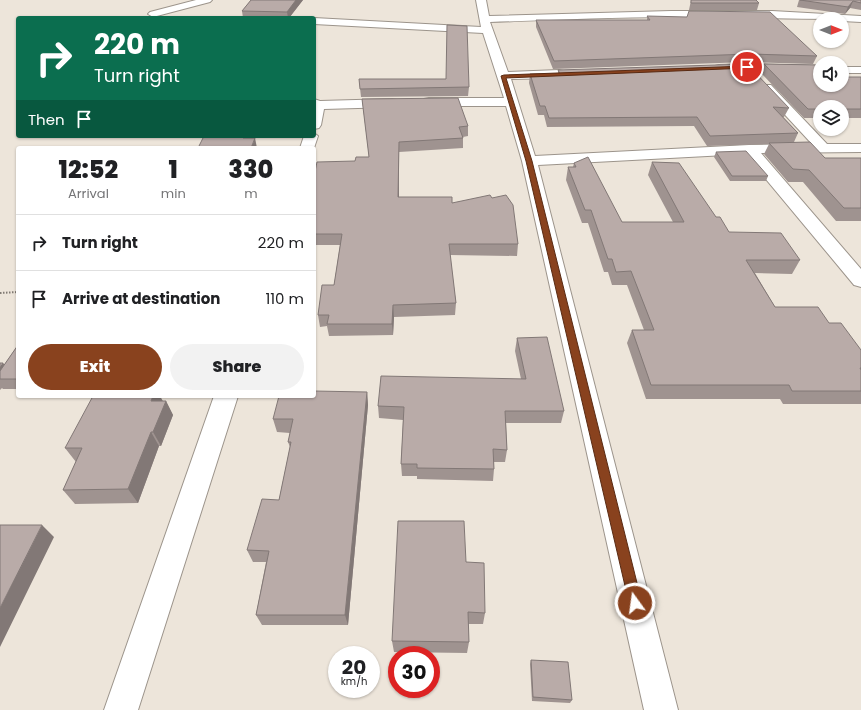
<!DOCTYPE html>
<html lang="en">
<head>
<meta charset="utf-8">
<style>
  body { margin:0; font-family:Poppins,sans-serif; background:#f2f2f2; color:#202124; height:100vh; display:flex; flex-direction:column; font-size:15px; white-space:nowrap }
  * { box-sizing:border-box; margin:0 }
  p { font-size:13px; color:#757577 }
  .icon { flex:none; width:22px; height:22px; fill:none; stroke:currentColor; stroke-width:2; stroke-linecap:round; stroke-linejoin:round }
  .map { position:relative; flex:1; overflow:hidden }
  .side { position:absolute; left:16px; top:146px; width:300px; height:252px; display:flex; flex-direction:column; background:#fff; border-radius:4px; box-shadow:0 1px 3px #0004 }
  .side>* { flex:none }
  .guide { position:absolute; left:16px; top:16px; width:300px; height:122px; border-radius:4px; box-shadow:0 1px 3px #0004; background:#0b6e4f; color:#fff; overflow:hidden }
  .needle { width:26px; rotate:90deg }
  .controls { position:absolute; left:813px; top:12px; display:grid; gap:8px }
  .controls a { display:grid; place-items:center; width:36px; height:36px; border-radius:50%; background:#fff; box-shadow:0 1px 3px #0004; font-size:20px }
  .speed { position:absolute; left:328px; top:646px; display:flex; gap:8px; font-size:20px; font-weight:700; text-align:center }
  .speed>* { display:grid; place-content:center; width:52px; height:52px; border-radius:50%; background:#fff; box-shadow:0 1px 3px #0004; line-height:1 }
  .speed small { font-size:10px; font-weight:400 }
  .speed .limit { border:6px solid #d22; background:#fff; color:#111 }
  .pin { position:absolute; display:grid; place-items:center; width:34px; height:34px; color:#fff; margin:-17px; border:2px solid #fff; border-radius:50%; box-shadow:0 1px 4px #0007 }
  .me { position:absolute; width:44px; margin:-22px; rotate:346deg; stroke-linejoin:round; filter:drop-shadow(0 0 3px #0008) }
  .turn { display:flex; align-items:center; gap:14px; height:84px; padding:0 12px; font-size:18px }
  .turn .icon { width:52px; height:52px; stroke-width:2.5 }
  .turn b { display:block; font-size:28px; line-height:34px }
  .then { display:flex; align-items:center; height:38px; padding:0 12px; background:#0003; gap:8px; font-size:15px }
  .eta { display:flex; justify-content:space-evenly; align-items:center; height:68px; text-align:center }
  .eta b { font-size:24px; font-weight:800; line-height:28px }
  .button { display:flex; gap:8px; margin-top:auto; padding:8px 12px }
  .button a { flex:1; height:46px; border-radius:24px; background:#89421e; color:#fff; font-size:16px; font-weight:800; line-height:46px; text-align:center }
  .button a+a { background:#f2f2f2; color:#202124 }
  ul { padding:0; list-style:none }
  li { display:flex; align-items:center; gap:12px; height:56px; padding:0 12px; border-top:1px solid #e0e0e0 }
  li div { flex:1 }
  li b { display:block; font-size:15px }
  li em { font-style:normal }
  .map>svg:first-child { display:block }
  .lines { fill:none; stroke-linecap:round; stroke-linejoin:round }
  .minor-casing { stroke:#9c948b; stroke-width:2 }
  .path { stroke:#807a73; stroke-width:2; stroke-dasharray:1.5 1.5; stroke-linecap:butt }
  .minor { fill:#fff; fill-rule:evenodd }
  .wall { fill:#9f9390 }
  .shaded-wall { fill:#827876 }
  .building { fill:#b9aba8; stroke:#827876 }
  .route { fill:#89421e; stroke:#592b14 }
</style>
</head>
<body>
<div class="map">
<svg width="861" height="710" viewBox="0 0 861 710">
  <rect width="100%" height="100%" fill="#ede5da"/>
  <g class="lines">
    <defs>
      <path id="minor" d="M196,0H212L210,2L153,17L148,14L150,12Z
        M476,0H486L489,16L671,11H772L861,16V22L842,21V19C786,19 729,17 673,17C612,17 551,20 490,22L508,72L559,70L563,71L565,74L563,77L559,78L511,79L535,156L749,145L812,144L763,91L761,88L763,85H771L827,144H861V152L761,153L861,269V287L854,285L745,154L538,165L678,710H644L522,161L506,106H429L424,105L423,102L424,99L429,98H504L483,33L314,24V18L481,27Z
        M747,64L820,66V72L747,70L719,71L715,70L713,68L715,66L719,65Z
        M842,67H861V73H842Z
        M314,99L320,101L392,99L397,100L398,103L397,106L392,107L324,109L321,125L319,128L314,129Z
        M314,133L318,136L314,148H300L304,136H314Z
        M214,396H238L138,710H104Z"/>
    </defs>
    <use href="#minor" class="minor-casing"/>
    <path class="path" d="M0,293L18,292"/>
    <use href="#minor" class="minor"/>
  </g>
  <path class="wall" d="M251,0H303L289,18H243L242,11Z
    M691,0H756L759,3L757,10H689Z
    M799,0H861V10L850,8L845,14L797,7Z
    M647,16L817,56L813,64L747,62L553,69L536,27V20H647Z
    M764,64L844,77H861V118H842V107H820V118H804L761,73Z
    M558,70L789,108L784,117H783L798,133L794,142L825,158H861V221H836L803,182H788L764,154L769,144L707,146L694,126L547,127L544,115H538L529,83L530,74H558Z
    M359,79L469,87L468,96L361,97Z
    M362,99L468,126V136L463,137V148L399,152V197L452,203L518,244L517,256L450,255L456,303L455,315L394,317L393,335L329,336L327,326L320,327L318,315L334,285L340,245H314V176L369,157Z
    M716,152L768,176L766,181H730L714,157Z
    M652,162L716,217L729,232L800,260L792,274L755,273L775,307L829,323L861,350V404H783L780,399H646L627,343L632,330H644L627,285H612L608,272H604L588,223H582L566,180L568,167H573L574,163L622,222H673L648,175Z
    M517,338L564,411L561,423H506L507,450L505,462H494V469L493,481L417,479V476H402L401,464L403,420L379,418L378,406L521,379L515,351Z
    M18,345V389H3L2,388L0,390V363H3L4,365Z
    M367,392L368,405L348,625H262L256,615L266,562H253L247,550L279,500L290,447L288,442L290,433L277,432L273,419Z
    M163,401H166L173,415L161,446H159L138,503L75,504L63,490L76,462L65,448Z
    M466,562L485,613L483,624H468L469,642L467,653L394,652L392,641Z
    M531,660L572,700L570,703L532,701L530,664Z"/>
  <path class="shaded-wall" d="M296,0H303L289,18H288L287,12Z
    M853,1L850,8L845,14L848,7Z
    M244,136H250L245,147L243,138Z
    M255,138L257,148H251Z
    M399,142V208L398,197Z
    M393,305L394,317L393,335L392,324Z
    M3,363L11,374L0,379V368Z
    M367,392L368,405L348,625L345,615Z
    M153,396H160L164,403L151,401Z
    M166,401L173,415L161,446L153,432Z
    M151,432L159,446L138,503L128,489Z
    M42,525L54,537L0,647V608Z"/>
  <path class="building" d="M251,0H296L287,12L242,11Z
    M691,0H756L759,3H691Z
    M800,0H861V3L853,1L848,7Z
    M689,11L770,12L817,56L750,54L554,61L536,20H650L647,16L687,17Z
    M447,25L467,26L469,87L360,89L359,79H446Z
    M747,64L789,108L773,107L798,133L710,136L697,117L549,118L545,106H540L530,74H560L558,70Z
    M764,64L820,65V85H842V76L844,77H861V109H842V107H820V109H808Z
    M458,98L468,126L459,127L463,138L399,142L398,197H452V203L490,195L492,198L506,195L513,205L518,244H449L456,303L393,305L392,324H327L329,315H318L322,285H334L342,234H314V176L317,162L355,161L356,157H369L362,99Z
    M204,136H244L243,138H255L251,148H198Z
    M810,142L825,158H861V208H844L809,170L793,169L769,143Z
    M746,151L768,176H732L716,152Z
    M588,157L622,222H684L652,162L679,163L716,217H720L729,232L781,233L800,260H746L775,307H818L829,323H841L861,350V368H860L861,370V391H792L789,385H651L632,330H654L631,271L616,272L612,259H608L591,210H585L568,167H576L574,163Z
    M547,337L564,411H505L507,450L493,449L494,469L417,468V464H401L404,407L378,406L381,376L526,379L517,338Z
    M18,345V379H0V371Z
    M0,363H3L0,368Z
    M314,391L367,392L345,615H256L269,551L247,550L262,499L279,500L291,442H288L293,419H273L279,396H314Z
    M93,396H153L151,401H166L153,432H151L128,489L63,490L82,448H65Z
    M398,521H464L466,562L484,563L485,613L468,612L469,642L392,641Z
    M0,525H42L0,608Z
    M531,660L568,662L572,700L533,697Z"/>
  <path class="route" d="M747,66L748,68L506,78L532,161L642,603L640,608L635,610L631,608L629,603L526,161L501,76L504,75Z"/>
</svg>
<div class="controls">
<a><svg class="needle" viewBox="-14 -14 28 28"><path d="M0-13l5 13h-10z" fill="#e53935"/><path d="M0 13l5-13h-10z" fill="#757577"/></svg></a>
<a><svg class="icon" aria-label="sound" viewBox="0 0 24 24"><path d="M4 9h4l5-4v14l-5-4H4zM17 9q2 3 0 6"/></svg></a>
<a><svg class="icon" aria-label="layers" viewBox="0 0 24 24"><path d="M12 4l9 5-9 5-9-5zM3 14l9 5 9-5"/></svg></a>
</div>
<div class="speed"><div>20<small>km/h</small></div><div class="limit">30</div></div>
<div class="pin" style="left:747px;top:67px;background:#d93025"><svg class="icon" aria-label="arrive" viewBox="0 0 24 24"><path d="M6 21V4h12l-3 4 3 4H6"/></svg></div>
<svg class="me" style="left:635px;top:603px" viewBox="-20 -20 40 40"><circle r="17" fill="#89421e" stroke="#fff" stroke-width="3"/><path d="M0-11L8 9 0 5-8 9z" fill="#fff"/></svg>
<div class="guide">
<div class="turn"><svg class="icon" aria-label="right" viewBox="0 0 24 24"><path d="M7 20v-9h11M14 6l5 5-5 5"/></svg><div><b>220 m</b>Turn right</div></div>
<div class="then">Then<svg class="icon" aria-label="arrive" viewBox="0 0 24 24"><path d="M6 21V4h12l-3 4 3 4H6"/></svg></div>
</div>
<section class="side">
<div class="eta">
<div><b>12:52</b><p>Arrival</p></div>
<div><b>1</b><p>min</p></div>
<div><b>330</b><p>m</p></div>
</div>
<ul>
<li><svg class="icon" aria-label="right" viewBox="0 0 24 24"><path d="M7 20v-9h11M14 6l5 5-5 5"/></svg><div><b>Turn right</b></div><em>220 m</em></li>
<li><svg class="icon" aria-label="arrive" viewBox="0 0 24 24"><path d="M6 21V4h12l-3 4 3 4H6"/></svg><div><b>Arrive at destination</b></div><em>110 m</em></li>
</ul>
<div class="button"><a>Exit</a><a>Share</a></div>
</section>
</div>
</body>
</html>
